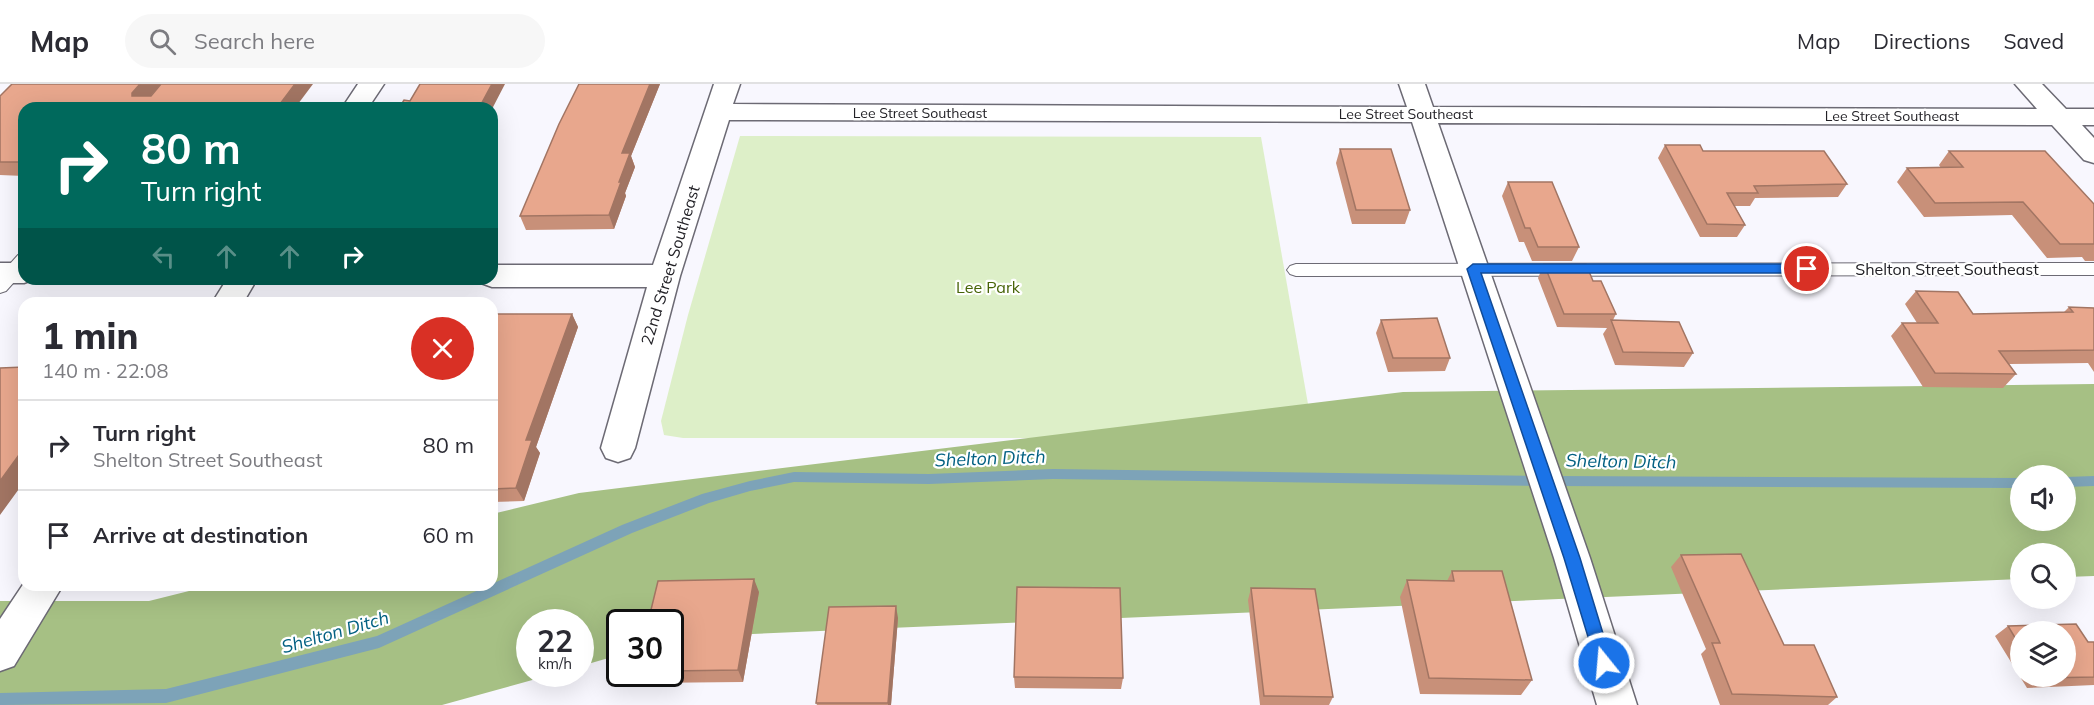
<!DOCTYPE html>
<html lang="en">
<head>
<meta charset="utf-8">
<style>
  body { margin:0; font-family:Mulish,sans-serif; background:#f7f7f7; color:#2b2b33; height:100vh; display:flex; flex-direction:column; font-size:22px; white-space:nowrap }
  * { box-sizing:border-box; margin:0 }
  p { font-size:20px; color:#7c7c81 }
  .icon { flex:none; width:33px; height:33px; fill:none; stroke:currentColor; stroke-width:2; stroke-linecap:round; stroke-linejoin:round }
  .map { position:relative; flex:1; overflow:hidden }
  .side { position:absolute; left:18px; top:213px; width:480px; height:294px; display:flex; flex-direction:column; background:#fff; border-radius:18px; box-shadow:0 6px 24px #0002 }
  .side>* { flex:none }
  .hud { position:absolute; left:18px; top:18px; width:480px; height:183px; border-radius:18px; box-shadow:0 6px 24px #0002; background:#00695c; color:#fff; overflow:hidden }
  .controls { position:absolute; left:2010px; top:381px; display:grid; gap:12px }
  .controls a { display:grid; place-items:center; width:66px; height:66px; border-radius:50%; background:#fff; box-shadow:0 6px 24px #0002; font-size:30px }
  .speed { position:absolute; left:516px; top:525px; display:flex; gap:12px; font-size:30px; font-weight:700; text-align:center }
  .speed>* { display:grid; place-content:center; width:78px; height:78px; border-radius:50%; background:#fff; box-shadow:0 6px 24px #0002; line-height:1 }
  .speed small { font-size:15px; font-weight:400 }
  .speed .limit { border:3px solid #111; border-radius:9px; background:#fff; color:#111 }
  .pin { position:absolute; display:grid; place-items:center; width:51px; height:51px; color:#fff; margin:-26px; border:3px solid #fff; border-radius:50%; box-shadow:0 2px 6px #0007 }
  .me { position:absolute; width:66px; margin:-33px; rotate:343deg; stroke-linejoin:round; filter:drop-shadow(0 0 4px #0008) }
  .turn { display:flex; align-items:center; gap:21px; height:126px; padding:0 24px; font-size:27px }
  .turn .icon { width:78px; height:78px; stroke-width:2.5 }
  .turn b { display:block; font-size:42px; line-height:51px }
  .lanes { display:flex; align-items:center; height:57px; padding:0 24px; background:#0003; justify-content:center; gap:30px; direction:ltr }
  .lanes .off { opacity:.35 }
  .round { display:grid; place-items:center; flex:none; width:63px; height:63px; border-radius:32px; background:#f7f7f7 }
  .overview { display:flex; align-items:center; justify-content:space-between; height:102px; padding:0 24px }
  h1 { font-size:36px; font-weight:800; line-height:45px }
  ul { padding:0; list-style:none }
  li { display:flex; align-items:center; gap:18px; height:90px; padding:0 24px; border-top:2px solid #e1e1e2 }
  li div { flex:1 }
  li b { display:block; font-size:22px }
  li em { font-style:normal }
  header { display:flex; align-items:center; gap:36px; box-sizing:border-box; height:84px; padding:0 30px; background:#fff; border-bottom:2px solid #e1e1e2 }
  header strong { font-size:28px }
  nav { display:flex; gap:33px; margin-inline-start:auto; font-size:21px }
  .search { width:420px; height:54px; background:#f7f7f7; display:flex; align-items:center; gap:15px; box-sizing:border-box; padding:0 21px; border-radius:33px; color:#7c7c81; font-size:22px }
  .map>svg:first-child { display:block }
  .green { fill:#ddefc8 }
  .forest { fill:#a6c084; fill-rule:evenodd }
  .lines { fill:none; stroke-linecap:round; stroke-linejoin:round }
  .stream { fill:#7da3b8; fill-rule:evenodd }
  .service-casing { stroke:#6c6a74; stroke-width:2 }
  .minor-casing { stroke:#6c6a74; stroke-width:3 }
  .service { fill:#fff; fill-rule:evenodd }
  .minor { fill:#fff; fill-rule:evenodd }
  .wall { fill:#c89079; fill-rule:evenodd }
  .shaded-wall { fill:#a27563 }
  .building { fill:#e8a78d; stroke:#a27563; stroke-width:1.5 }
  .route { fill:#1a73e8; stroke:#114b97; stroke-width:1.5 }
  .labels { text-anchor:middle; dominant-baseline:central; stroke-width:4.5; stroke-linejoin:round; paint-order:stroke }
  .far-street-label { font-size:14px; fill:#222126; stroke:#fff }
  .street-label { font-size:16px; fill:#222126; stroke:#fff }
  .park-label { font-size:16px; fill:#466306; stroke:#fff }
  .water-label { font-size:18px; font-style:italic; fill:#026082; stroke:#fff }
</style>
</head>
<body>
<header>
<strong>Map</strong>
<div class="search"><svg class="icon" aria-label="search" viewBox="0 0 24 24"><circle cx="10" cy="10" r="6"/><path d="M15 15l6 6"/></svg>Search here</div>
<nav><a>Map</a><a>Directions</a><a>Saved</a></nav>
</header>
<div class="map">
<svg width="2094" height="621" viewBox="0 0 2094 621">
  <rect width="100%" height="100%" fill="#f8f7fe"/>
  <path class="green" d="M740,52L1261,53L1314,354H683L664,351L661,337L688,231Z"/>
  <path class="forest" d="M2094,300V492L2066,493V470H2020V495L684,553L670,538H620L619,571L581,582L580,538H530V590H554L442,621H0V517H149L213,501H492V430L579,409L1403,308ZM2020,392H2066V436H2020Z"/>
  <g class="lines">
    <path class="stream" d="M1053,385L1550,392L2020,394V404L1550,402L1053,395L929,400L794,398L750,407L709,419L632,449L379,564L166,619L0,621V609L166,605L377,552L622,441L702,410L750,397L794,388L929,390Z
      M2094,392V402L2066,403V393Z"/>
    <defs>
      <path id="service" d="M24,169V187L6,207L0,209V191L18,171Z
        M2094,179V191L1296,192L1290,190L1287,186L1290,182L1296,180Z"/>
      <path id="minor" d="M358,0H384L368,24H342Z
        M714,0H740L733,20L1407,23L1399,0H1425L1433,23L2037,25L2015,0H2042L2066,25H2094V41H2082L2094,54V79L2084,76L2052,41L1438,39L1590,474L1637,621H1597L1554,474L1412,38L729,36L680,192L635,364L630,374L618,378L606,374L601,364L647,203H492L481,199L479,195H492V181H653Z
        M0,179H24V195H35L24,199H0Z
        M227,195H257L243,219H212Z
        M24,499L63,501L14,582L0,587V535Z"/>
    </defs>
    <use href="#service" class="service-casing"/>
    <use href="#minor" class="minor-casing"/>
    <use href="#service" class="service"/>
    <use href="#minor" class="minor"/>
  </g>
  <path class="wall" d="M161,0L150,12L24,24V92L0,91V12Z
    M579,0H660L631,72L635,83L625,109L626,112L614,145L526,146L520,132Z
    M1665,61L1703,67L1847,100L1838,113L1755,114L1750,122H1735L1745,141L1737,153H1700L1658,74Z
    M1340,65L1410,126L1405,140H1352L1336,79Z
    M1949,67L2094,120V177H2085L2082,173L2047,174L2012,131L1924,133L1897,98L1907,84H1941L1939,81Z
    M1508,98L1579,163L1572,177H1532L1524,158H1519L1502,112Z
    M1544,180L1593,197L1616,230L1613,236L1693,269L1684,283L1615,281L1603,250L1607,244L1557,243L1538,194Z
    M1916,207L1973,230L2064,228L2069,223L2094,224V288L2088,279L2009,280L2016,290L2003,304L1923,303L1891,252L1902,239H1917L1905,220Z
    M492,230H572L578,243L536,363L540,369L524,417L492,418Z
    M1381,236L1450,274L1445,287L1388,288L1376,249Z
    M1681,471L1784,561L1837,613L1828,621H1720L1701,570L1706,565L1671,483Z
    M1452,487L1532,596L1521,611L1420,610L1400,513L1407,496L1447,497Z
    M232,501H279L278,504L237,506Z
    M1251,504L1333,613L1329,621H1260L1248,516Z
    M759,508L743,598L643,599L637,590H670V538Z
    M898,534L891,621H817L816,619Z
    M2008,542L2088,558H2094V601L2027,604L1995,552ZM2020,548L2066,592H2020Z
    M1014,593L1123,594L1121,605L1015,604Z"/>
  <path class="shaded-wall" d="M140,0H161L141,23L132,12V9Z
    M295,0H313L295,24H277Z
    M492,0H505L492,25V24H479Z
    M650,0H660L631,72L635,83L625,109L626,112L614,145L609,131L619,98L622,69Z
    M572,230L578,243L536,363L540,369L524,417L516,404L526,356Z
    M24,364V398L0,431V397Z
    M754,495L759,508L743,598L738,586Z
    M896,522L898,534L891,621H888V619Z"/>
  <path class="building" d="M12,0H140L132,9V12H151L161,0H295L277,24H24V78H0V12Z
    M420,0H492L479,24H399L404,16L410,17Z
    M579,0H650L622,69H630L619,98H621L609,131L520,132L559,40Z
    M1665,61H1700L1703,67H1824L1847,100L1754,102L1758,109H1727L1745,141L1707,140Z
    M1340,65H1391L1410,126H1356Z
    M1949,67H2045L2094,120V160H2060L2023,118L1935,119L1907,84L1963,83Z
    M1508,98H1552L1579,163H1538L1530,144H1525Z
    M1544,180H1586L1593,197H1601L1616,230H1564Z
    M1916,207L1958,208L1973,230L2073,228L2069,223L2094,224V266L1999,267L2016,290L1935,289L1902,239H1938Z
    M492,230H572L526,356H532L516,404L492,405V267L494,263H492Z
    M1437,234L1450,274H1393L1381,236Z
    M1611,236L1679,238L1693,269L1623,268Z
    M24,283V364L0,397V284Z
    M1741,470L1784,561H1814L1837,613L1732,610L1712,559H1720L1681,471Z
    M1452,487H1502L1532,596L1429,594L1407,496L1454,497Z
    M754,495L738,586L670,587V538H648L658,497Z
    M1017,503L1120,504L1123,594L1014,593Z
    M1251,504L1315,505L1333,613L1264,612Z
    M896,522L888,619H816L829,523Z
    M2076,540L2088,558H2094V593L2041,594L2040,592H2066V548H2020V562L2008,542Z"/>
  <path class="route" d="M1473,180H1807L1814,185L1807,189H1481L1580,474L1612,579L1610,584L1604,587L1598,584L1596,579L1564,474L1467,185Z"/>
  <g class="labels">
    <g class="far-street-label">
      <text x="920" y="29">Lee Street Southeast</text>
      <text x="1406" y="30">Lee Street Southeast</text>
      <text x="1892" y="32">Lee Street Southeast</text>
    </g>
    <g class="street-label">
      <text transform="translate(670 181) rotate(-73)">22nd Street Southeast</text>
      <text x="1947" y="185">Shelton Street Southeast</text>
    </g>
    <g class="park-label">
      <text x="988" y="203">Lee Park</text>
    </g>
    <g class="water-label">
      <text transform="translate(990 374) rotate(-2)">Shelton Ditch</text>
      <text transform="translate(1621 377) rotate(1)">Shelton Ditch</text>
      <text transform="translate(335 548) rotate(-16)">Shelton Ditch</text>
    </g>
  </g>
</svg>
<div class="controls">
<a><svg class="icon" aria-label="sound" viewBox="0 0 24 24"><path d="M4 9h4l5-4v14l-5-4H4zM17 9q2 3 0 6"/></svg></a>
<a><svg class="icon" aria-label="search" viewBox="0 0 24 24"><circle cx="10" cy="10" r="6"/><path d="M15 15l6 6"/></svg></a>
<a><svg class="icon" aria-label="layers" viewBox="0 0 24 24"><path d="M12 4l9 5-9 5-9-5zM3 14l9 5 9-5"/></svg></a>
</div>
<div class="speed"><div>22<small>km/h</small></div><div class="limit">30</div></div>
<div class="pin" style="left:1807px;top:185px;background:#d93025"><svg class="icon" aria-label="arrive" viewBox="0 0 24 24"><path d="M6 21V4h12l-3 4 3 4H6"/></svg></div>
<svg class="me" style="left:1604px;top:579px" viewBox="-20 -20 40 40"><circle r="17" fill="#1a73e8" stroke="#fff" stroke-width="3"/><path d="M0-11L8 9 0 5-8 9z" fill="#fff"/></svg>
<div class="hud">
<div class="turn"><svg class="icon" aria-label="right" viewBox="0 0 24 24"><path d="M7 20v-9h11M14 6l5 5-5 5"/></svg><div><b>80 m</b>Turn right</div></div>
<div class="lanes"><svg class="icon off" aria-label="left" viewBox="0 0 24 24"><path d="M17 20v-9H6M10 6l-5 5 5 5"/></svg><svg class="icon off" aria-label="ahead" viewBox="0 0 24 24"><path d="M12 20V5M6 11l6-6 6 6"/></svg><svg class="icon off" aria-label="ahead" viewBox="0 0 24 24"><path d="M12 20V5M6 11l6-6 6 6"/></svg><svg class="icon" aria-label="right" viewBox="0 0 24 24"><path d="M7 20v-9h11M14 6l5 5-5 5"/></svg></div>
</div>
<section class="side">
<div class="overview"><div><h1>1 min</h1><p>140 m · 22:08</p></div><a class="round" style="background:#d93025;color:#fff"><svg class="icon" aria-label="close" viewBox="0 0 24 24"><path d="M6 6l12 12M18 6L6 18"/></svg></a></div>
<ul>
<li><svg class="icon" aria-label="right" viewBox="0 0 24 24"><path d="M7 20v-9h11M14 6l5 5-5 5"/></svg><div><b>Turn right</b><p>Shelton Street Southeast</p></div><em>80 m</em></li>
<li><svg class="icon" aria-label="arrive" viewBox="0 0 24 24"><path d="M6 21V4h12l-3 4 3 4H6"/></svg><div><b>Arrive at destination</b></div><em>60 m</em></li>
</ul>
</section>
</div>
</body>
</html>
